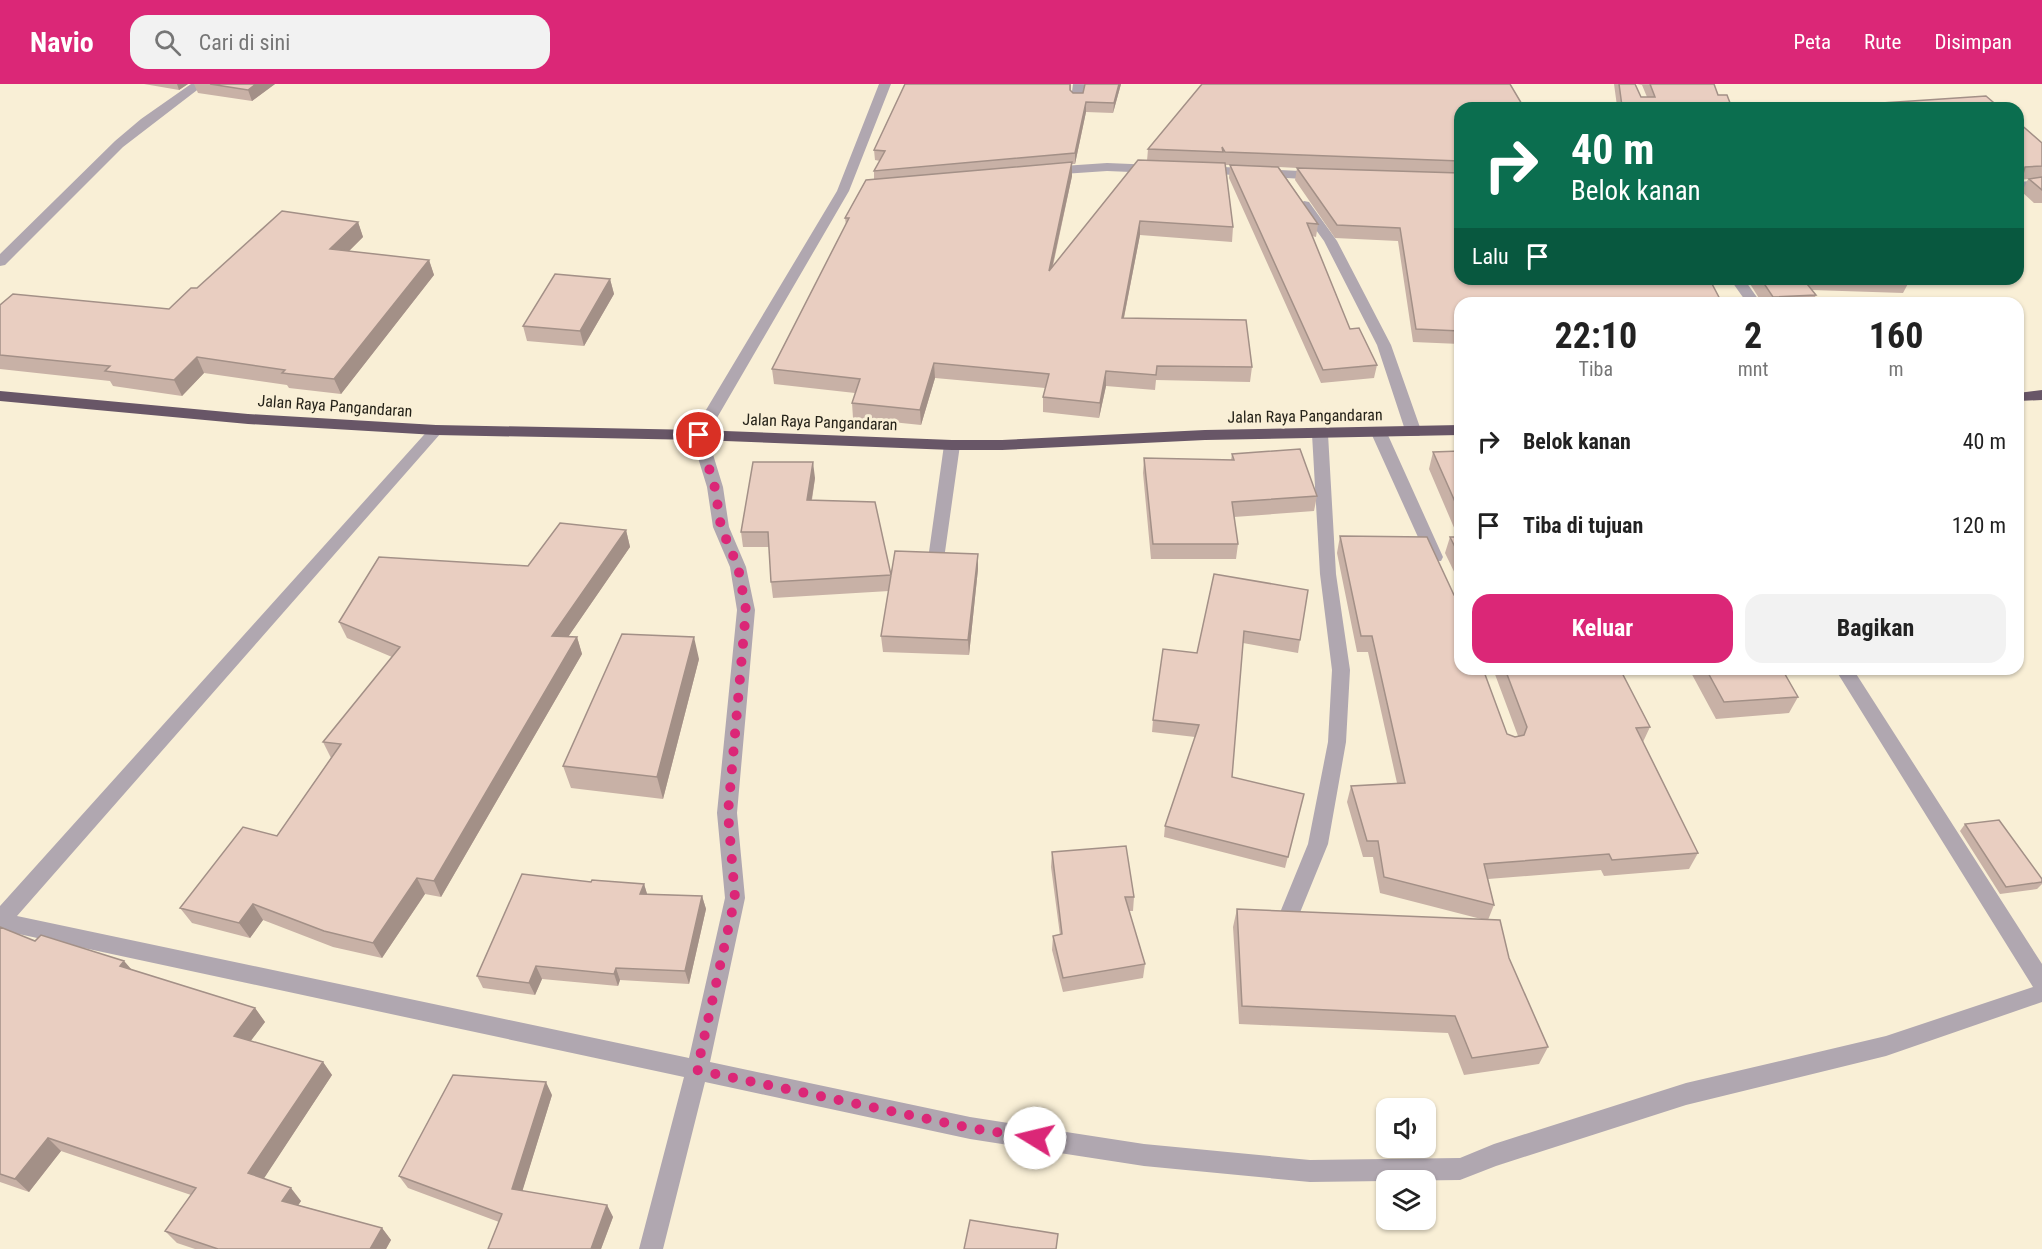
<!DOCTYPE html>
<html lang="id">
<head>
<meta charset="utf-8">
<style>
  body { margin:0; font-family:"Roboto Condensed",sans-serif; background:#f2f2f2; color:#222; height:100vh; display:flex; flex-direction:column; font-size:22px; white-space:nowrap }
  * { box-sizing:border-box; margin:0 }
  p { font-size:20px; color:#767676 }
  .icon { flex:none; width:33px; height:33px; fill:none; stroke:currentColor; stroke-width:2; stroke-linecap:round; stroke-linejoin:round }
  .map { position:relative; flex:1; overflow:hidden }
  .details { position:absolute; left:1454px; top:213px; width:570px; height:378px; display:flex; flex-direction:column; background:#fff; border-radius:18px; box-shadow:0 2px 4px #0004 }
  .details>* { flex:none }
  .hud { position:absolute; left:1454px; top:18px; width:570px; height:183px; border-radius:18px; box-shadow:0 2px 4px #0004; background:#0b6e4f; color:#fff; overflow:hidden }
  .fabs { position:absolute; left:1376px; top:1014px; display:grid; gap:12px }
  .fabs a { display:grid; place-items:center; width:60px; height:60px; border-radius:12px; background:#fff; box-shadow:0 2px 4px #0004; font-size:30px }
  .pin { position:absolute; display:grid; place-items:center; width:51px; height:51px; color:#fff; margin:-26px; border:3px solid #fff; border-radius:50%; box-shadow:0 2px 6px #0007 }
  .me { position:absolute; width:66px; margin:-33px; rotate:279deg; stroke-linejoin:round; filter:drop-shadow(0 0 4px #0008) }
  .turn { display:flex; align-items:center; gap:21px; height:126px; padding:0 18px; font-size:27px }
  .turn .icon { width:78px; height:78px; stroke-width:2.5 }
  .turn b { display:block; font-size:42px; line-height:51px }
  .then { display:flex; align-items:center; height:57px; padding:0 18px; background:#0003; gap:12px; font-size:22px }
  .eta { display:flex; justify-content:space-evenly; align-items:center; height:102px; text-align:center }
  .eta b { font-size:36px; font-weight:700; line-height:42px }
  .cta { display:flex; gap:12px; margin-top:auto; padding:12px 18px }
  .cta a { flex:1; height:69px; border-radius:18px; background:#db2777; color:#fff; font-size:24px; font-weight:700; line-height:69px; text-align:center }
  .cta a+a { background:#f2f2f2; color:#222 }
  ul { padding:0; list-style:none }
  li { display:flex; align-items:center; gap:18px; height:84px; padding:0 18px }
  li div { flex:1 }
  li b { display:block; font-size:22px }
  li em { font-style:normal }
  header { display:flex; align-items:center; gap:36px; box-sizing:border-box; height:84px; padding:0 30px; background:#db2777; color:#fff }
  header strong { font-size:28px }
  nav { display:flex; gap:33px; margin-inline-start:auto; font-size:21px }
  .search { width:420px; height:54px; background:#f2f2f2; display:flex; align-items:center; gap:15px; box-sizing:border-box; padding:0 21px; border-radius:18px; color:#767676; font-size:22px }
  .map>svg:first-child { display:block }
  .lines { fill:none; stroke-linecap:round; stroke-linejoin:round }
  .street { fill:#b0a7b0; fill-rule:evenodd }
  .highway { fill:#685667; fill-rule:evenodd }
  .wall { fill:#c8b1a6 }
  .shaded-wall { fill:#a39087 }
  .building { fill:#e9cec1; stroke:#a39087; stroke-width:1.5 }
  .route { stroke:#db2777; stroke-width:10; stroke-dasharray:0 18 }
  .labels { text-anchor:middle; dominant-baseline:central; stroke-width:6; stroke-linejoin:round; paint-order:stroke }
  .street-label { font-size:16px; fill:#262319; stroke:#f9efd6 }
</style>
</head>
<body>
<header>
<strong>Navio</strong>
<div class="search"><svg class="icon" aria-label="search" viewBox="0 0 24 24"><circle cx="10" cy="10" r="6"/><path d="M15 15l6 6"/></svg>Cari di sini</div>
<nav><a>Peta</a><a>Rute</a><a>Disimpan</a></nav>
</header>
<div class="map">
<svg width="2042" height="1165" viewBox="0 0 2042 1165">
  <rect width="100%" height="100%" fill="#f9efd6"/>
  <g class="lines">
    <path class="street" d="M191,0H205L123,63L5,181L0,182V170L115,57L141,35Z
      M879,0H891L849,107L707,351L723,403L729,443L746,483L755,526L737,729L745,814L710,978L970,1033L1144,1060L1310,1076L1460,1074L1494,1060L1686,999L1886,952L2033,903L1835,585H1853L2042,880V918L1886,972L1686,1021L1496,1082L1460,1096L1310,1098L1144,1082L970,1055L705,998L663,1165H639L684,993L0,846V822L431,343H441L444,346L441,349L17,832L689,974L725,814L717,729L737,526L730,483L713,443L707,403L691,351L837,107Z
      M1073,0H1085L1081,17H1073L1071,15Z
      M1107,79L1155,81L1161,85L1155,89L1107,87L1048,91L1042,87L1048,83Z
      M1204,82L1320,88L1326,92L1320,96L1200,89L1198,86L1200,83Z
      M2042,96V104L2018,106V98Z
      M1304,117L1309,118L1337,157L1391,261L1422,349L1419,352H1409L1406,349L1377,261L1324,157L1298,121Z
      M1730,195H1744L1761,219H1747Z
      M1379,344L1387,349L1443,473L1441,477H1429L1427,473L1371,349Z
      M1320,345L1328,350L1336,490L1350,586L1346,658L1328,760L1299,831L1296,837L1289,840L1282,837L1279,831L1308,760L1328,658L1332,586L1320,490L1312,350Z
      M952,356L960,361L944,475L942,479H930L928,475L944,361Z"/>
    <path class="highway" d="M2042,306V316L2018,317V309Z
      M0,307L248,330L436,341L699,346L952,356H1002L1205,346L1460,341V351L1205,356L1002,366H952L699,356L436,351L248,340L0,317Z"/>
  </g>
  <path class="wall" d="M144,0H188L179,6Z
    M194,0H275L252,17L198,9Z
    M905,0H1071V7L1073,9H1083L1085,0H1121L1113,29L1086,28L1075,80H1072V92L1053,182L1138,76L1147,77L1148,65L1202,0H1510L1523,22H1617L1614,0H1635L1641,13H1647L1642,1L1636,0H1714L1718,11H1727L1732,24H1460V195H1595L1596,198H1711L1722,219H1460V260L1413,258L1398,157L1335,154L1295,96L1297,84L1279,83L1318,140L1316,153L1312,152L1350,245L1359,244L1377,281L1374,294L1321,299L1229,94L1230,81H1225L1233,143L1232,158L1140,151L1124,234L1246,236L1252,283L1250,298L1156,296L1155,306L1106,302L1099,334L1043,328V313L1045,304L935,294L921,341L853,334L852,319L855,309L774,300L772,285L846,141L845,134L866,96H874V87L880,77L875,76L874,66Z
    M2018,38L2042,59V119H2034L2022,108L2028,95L2019,96L2018,99Z
    M358,138L363,153L349,167L429,176L434,191L341,310L289,304L287,301L204,289L182,312L113,302L110,297L0,285V221L169,225L197,204Z
    M610,195L614,210L584,262L527,257L523,242Z
    M1747,195H1910V196L1903,209L1812,206L1816,211L1812,219H1762Z
    M1460,367V500L1445,469L1450,453H1458L1429,385L1433,368Z
    M1232,370L1317,412L1314,427L1234,433L1238,460L1236,475H1151L1143,389L1144,374L1231,376Z
    M815,394L812,416L891,491L978,470V485L969,571L883,568L881,552L889,507L773,514L771,498L769,463H743L741,448Z
    M626,446L630,463L568,553H577L582,570L441,813L425,810L382,874L333,863L263,836L250,854L192,839L180,824L277,752L331,674L323,658L392,573L347,554L339,538L528,482Z
    M1340,452L1454,511L1458,516L1460,585L1507,650L1515,653L1518,652L1493,585H1620L1650,643L1643,658L1698,769L1689,785L1604,792L1601,786L1488,795L1494,821L1488,836L1509,874L1548,963L1539,980L1464,991L1448,949L1239,940L1233,843L1237,825L1485,836L1380,809L1373,773H1363L1347,718L1351,702L1397,699L1368,568H1357L1337,469Z
    M1214,490L1300,556L1298,569L1243,559L1232,693L1301,722L1285,784L1164,753L1165,742L1195,653L1152,648L1153,636L1197,569Z
    M699,575L663,715L571,704L563,682Z
    M1689,585H1782L1798,613L1789,629L1716,635Z
    M1965,740L2042,795V800L2037,805L2000,810L1960,747Z
    M1052,768L1134,813L1133,827H1129L1145,880L1143,894L1063,908L1052,866L1053,852L1060,851L1051,783Z
    M591,798L644,800L647,810L702,812L706,825L689,900L620,896L618,902L542,895L535,911L483,904L477,892Z
    M0,843L35,857L124,877L132,886L255,924L265,938L250,957L323,978L332,991L263,1095L301,1117L298,1121L382,1144L391,1156L386,1165H195L177,1159L165,1147L191,1111L61,1067L29,1108L0,1098Z
    M552,1011L522,1107L607,1121L613,1133L601,1165H488L499,1138L408,1104L399,1092Z"/>
  <path class="shaded-wall" d="M177,0H188L179,6Z
    M256,0H275L252,17L248,6Z
    M1119,0H1121L1113,29L1114,19Z
    M1086,18V28L1075,80V69Z
    M1072,78V92L1048,202L1049,187Z
    M1140,137V151L1121,248L1122,234Z
    M358,138L363,153L336,180L330,165Z
    M429,176L434,191L341,310L334,295Z
    M610,195L614,210L584,262L580,247Z
    M197,273L204,289L182,312L174,296Z
    M934,279L935,294L921,341L920,326Z
    M1106,287V302L1099,334L1100,319Z
    M813,378L815,394L809,432L807,416Z
    M626,446L630,463L557,569L552,552Z
    M978,470V485L969,571L968,556Z
    M577,553L582,570L441,813L434,797Z
    M694,553L699,575L663,715L657,693Z
    M417,794L425,810L382,874L373,859Z
    M644,800L648,813L640,810Z
    M702,812L706,825L689,900L685,887Z
    M253,820L263,836L250,854L239,839Z
    M124,877L136,891L120,882Z
    M536,882L542,895L535,911L529,899Z
    M616,884L620,896L618,902L614,890Z
    M255,924L265,938L244,966L234,952Z
    M323,978L332,991L259,1102L248,1089Z
    M546,998L552,1011L519,1118L512,1105Z
    M48,1054L61,1067L29,1108L15,1095Z
    M291,1104L301,1117L293,1129L282,1117Z
    M607,1121L613,1133L601,1165H591Z
    M382,1144L391,1156L386,1165H370Z"/>
  <path class="building" d="M210,0H256L248,6Z
    M905,0H1070V6L1073,9H1083L1085,0H1119L1114,19L1086,18L1075,69L874,87L885,67L874,66Z
    M1202,0H1510L1523,22H1622L1619,0H1635L1641,13H1655L1650,0H1714L1718,11H1727L1732,24H1460V77L1225,68L1222,63L1223,68L1148,65Z
    M1986,12L2000,24H1872L1868,20Z
    M2018,38L2042,59V82L2025,83L2023,90L2018,85Z
    M1138,76L1225,79L1233,143L1140,137L1122,234L1246,236L1252,283L1157,282L1156,291L1106,287L1100,319L1043,313L1049,290L934,279L920,326L852,319L860,295L772,285L849,134H845L866,96L1072,78L1049,187Z
    M1230,81L1278,83L1318,140L1307,139L1350,245L1359,244L1377,281L1323,286Z
    M1297,84L1460,89V195H1595L1596,198H1711L1722,219H1460V247L1416,245L1400,144L1337,141Z
    M2042,93V106L2029,95Z
    M282,127L358,138L330,165L429,176L334,295L282,289L285,286L197,273L174,296L105,287L110,282L0,271V221L13,210L169,225L191,204H197Z
    M555,190L610,195L580,247L523,242Z
    M1761,195H1803L1816,211L1773,213Z
    M1300,365L1317,412L1232,418L1238,460H1153L1144,374L1234,376L1232,370Z
    M1460,367V429L1433,368Z
    M753,378H813L807,416L875,418L891,491L771,498L768,448H741Z
    M560,439L626,446L552,552L577,553L434,797L417,794L373,859L324,847L253,820L239,839L180,824L243,743L277,752L341,660L323,658L400,563L339,538L379,473L528,482Z
    M1340,452L1427,453L1454,511L1460,516V585H1483L1507,650L1515,653L1524,651L1527,643L1505,585H1620L1650,643L1636,644L1698,769L1612,776L1609,770L1484,780L1494,821L1384,793L1378,757H1367L1351,702L1405,699L1372,552H1361Z
    M1450,453H1460V473Z
    M895,467L978,470L968,556L881,552Z
    M1214,490L1308,506L1300,556L1244,547L1232,693L1304,710L1288,773L1165,742L1199,641L1153,636L1163,565L1197,569Z
    M622,550L694,553L657,693L563,682Z
    M1706,585H1782L1798,613L1724,618Z
    M1999,736L2042,795V798L2006,803L1965,740Z
    M1126,762L1134,813H1125L1145,880L1063,894L1053,852L1062,850L1052,768Z
    M522,790L591,798L592,796L644,800L640,810L702,812L685,887L616,884L614,890L536,882L529,899L477,892Z
    M1237,825L1500,836L1509,874L1548,963L1472,974L1455,932L1242,922Z
    M0,843L35,857L41,851L124,877L120,882L255,924L234,952L323,978L248,1089L291,1104L282,1117L382,1144L370,1165H218L165,1147L196,1104L48,1054L15,1095L0,1090Z
    M453,991L546,998L512,1105L607,1121L591,1165H488L502,1130L399,1092Z
    M970,1136L1058,1150L1056,1165H964Z"/>
  <g class="lines">
    <path class="route" d="M699,351L715,404L721,443L738,483L746,526L728,729L735,814L697,986L970,1044L1035,1054"/>
  </g>
  <g class="labels">
    <g class="street-label">
      <text transform="translate(335 322) rotate(4)">Jalan Raya Pangandaran</text>
      <text transform="translate(1305 332) rotate(-1)">Jalan Raya Pangandaran</text>
      <text transform="translate(820 338) rotate(2)">Jalan Raya Pangandaran</text>
    </g>
  </g>
</svg>
<div class="fabs">
<a><svg class="icon" aria-label="sound" viewBox="0 0 24 24"><path d="M4 9h4l5-4v14l-5-4H4zM17 9q2 3 0 6"/></svg></a>
<a><svg class="icon" aria-label="layers" viewBox="0 0 24 24"><path d="M12 4l9 5-9 5-9-5zM3 14l9 5 9-5"/></svg></a>
</div>
<div class="pin" style="left:699px;top:351px;background:#d93025"><svg class="icon" aria-label="arrive" viewBox="0 0 24 24"><path d="M6 21V4h12l-3 4 3 4H6"/></svg></div>
<svg class="me" style="left:1035px;top:1054px" viewBox="-20 -20 40 40"><circle r="19" fill="#fff"/><path d="M0-13L10 11 0 6-10 11z" fill="#db2777"/></svg>
<div class="hud">
<div class="turn"><svg class="icon" aria-label="right" viewBox="0 0 24 24"><path d="M7 20v-9h11M14 6l5 5-5 5"/></svg><div><b>40 m</b>Belok kanan</div></div>
<div class="then">Lalu<svg class="icon" aria-label="arrive" viewBox="0 0 24 24"><path d="M6 21V4h12l-3 4 3 4H6"/></svg></div>
</div>
<section class="details">
<div class="eta">
<div><b>22:10</b><p>Tiba</p></div>
<div><b>2</b><p>mnt</p></div>
<div><b>160</b><p>m</p></div>
</div>
<ul>
<li><svg class="icon" aria-label="right" viewBox="0 0 24 24"><path d="M7 20v-9h11M14 6l5 5-5 5"/></svg><div><b>Belok kanan</b></div><em>40 m</em></li>
<li><svg class="icon" aria-label="arrive" viewBox="0 0 24 24"><path d="M6 21V4h12l-3 4 3 4H6"/></svg><div><b>Tiba di tujuan</b></div><em>120 m</em></li>
</ul>
<div class="cta"><a>Keluar</a><a>Bagikan</a></div>
</section>
</div>
</body>
</html>
